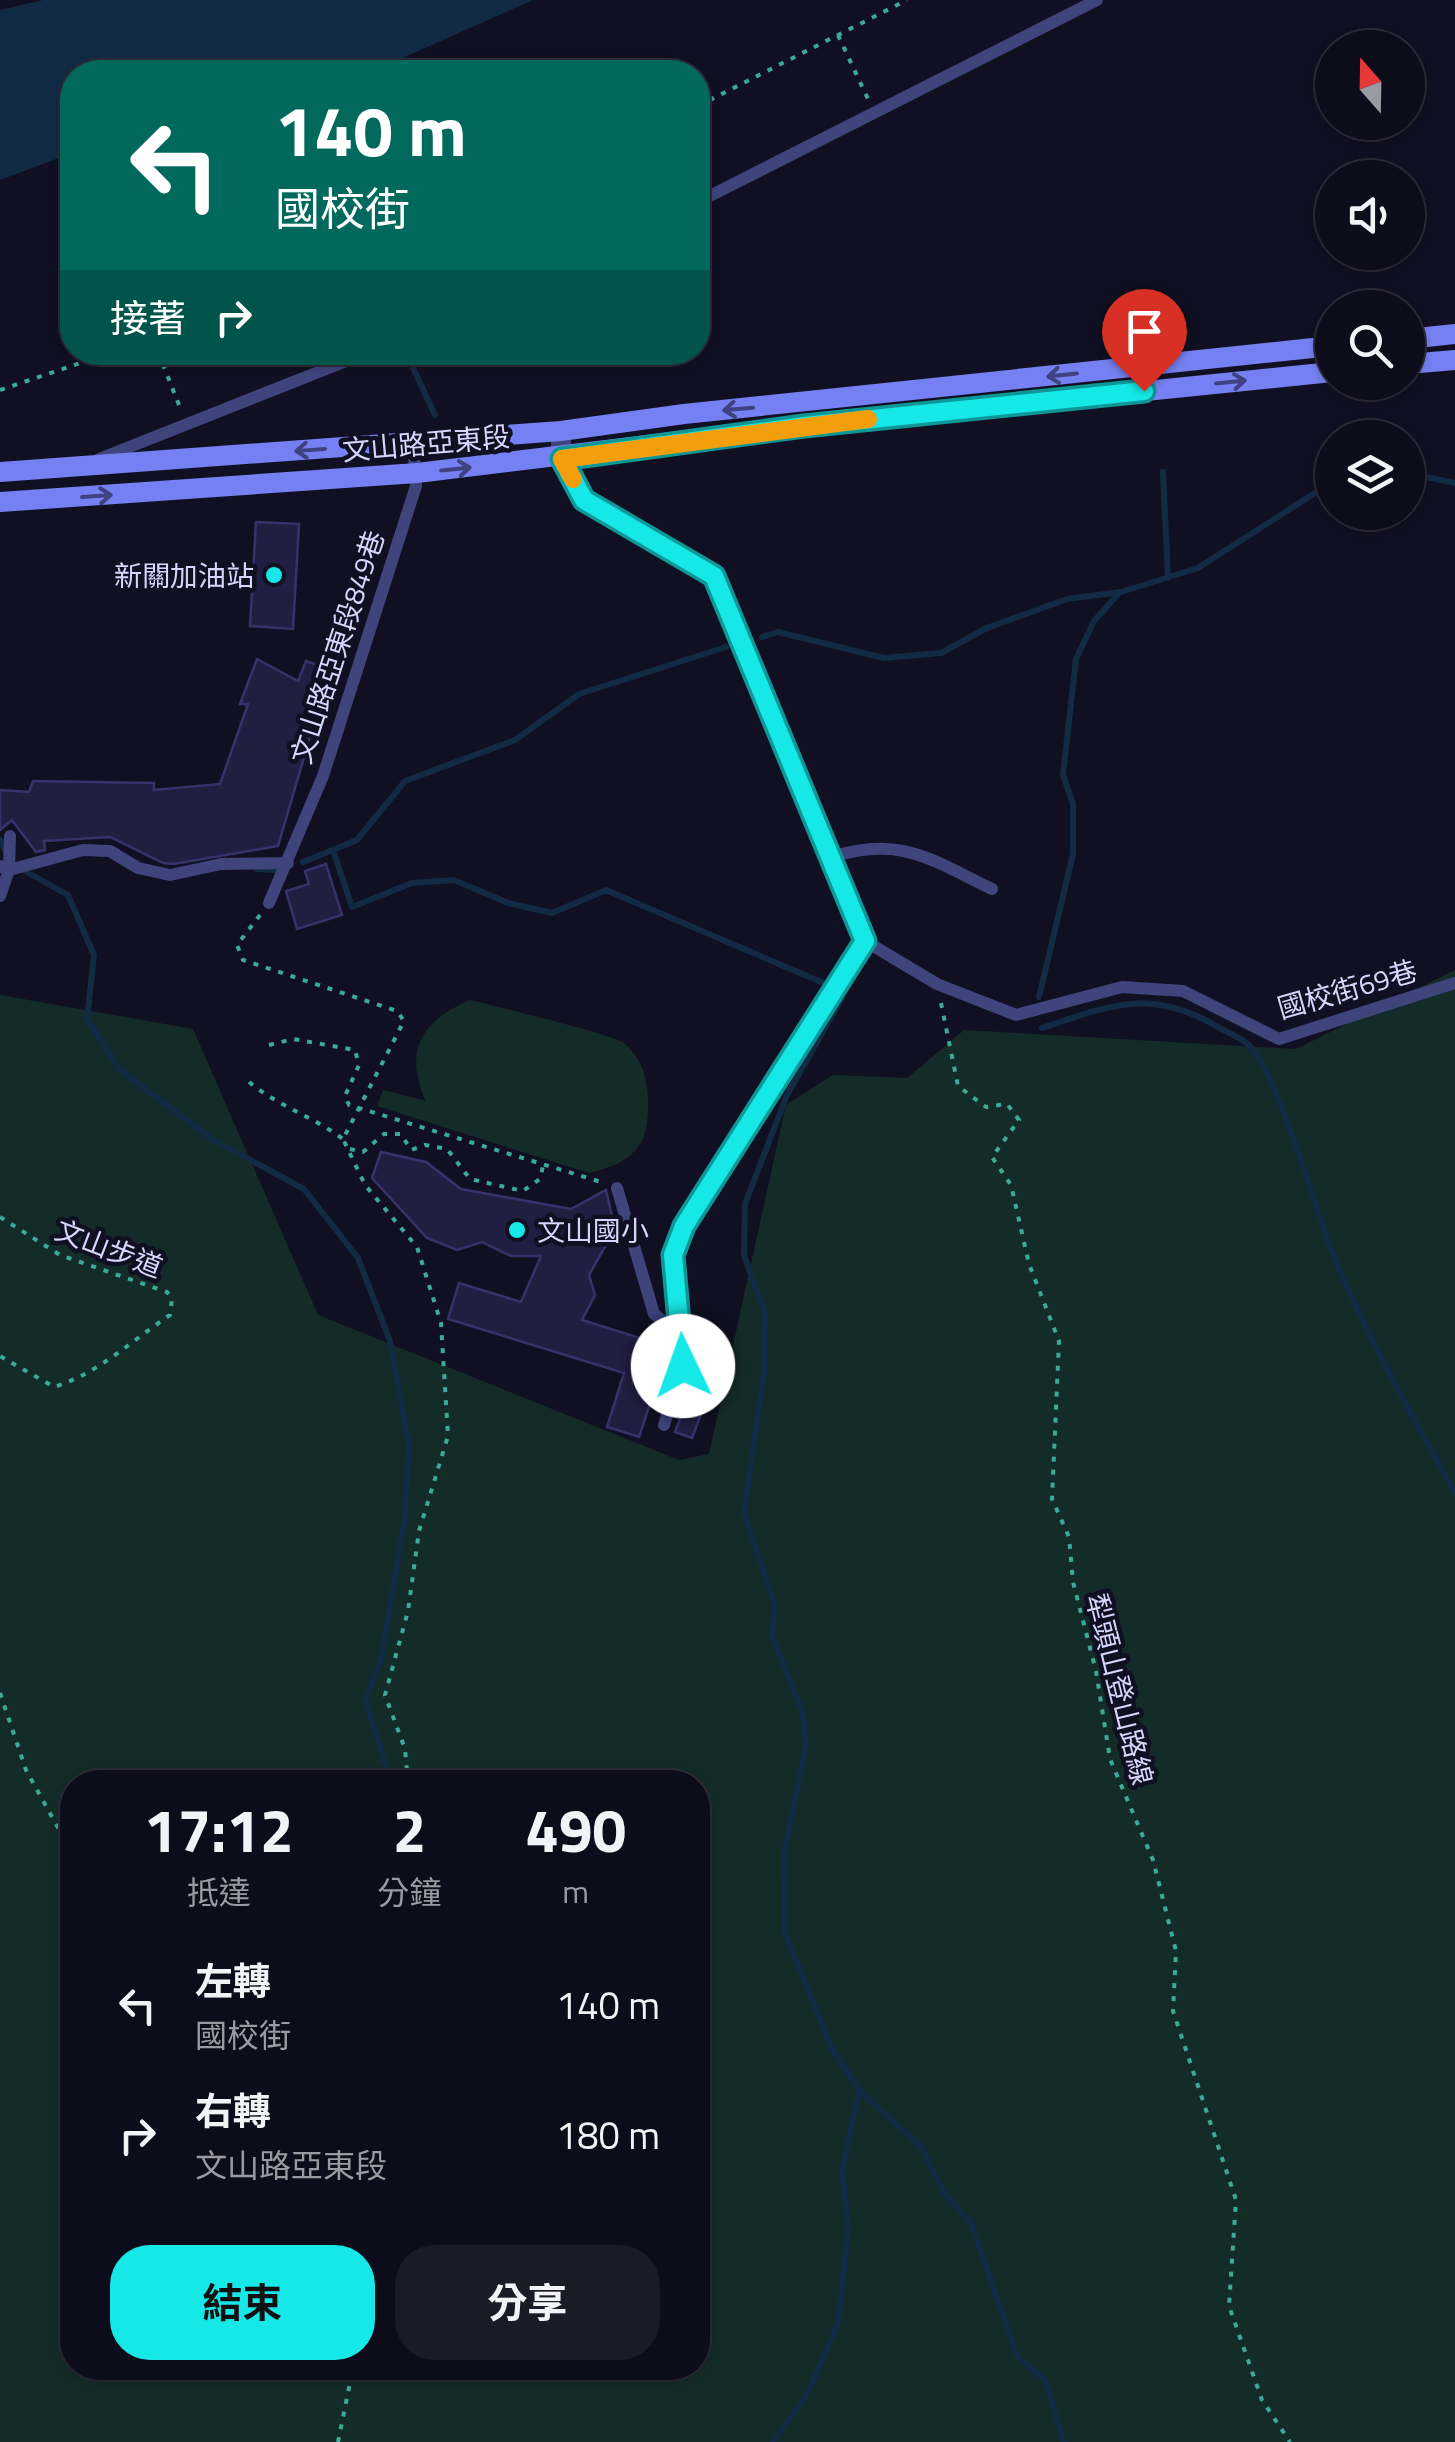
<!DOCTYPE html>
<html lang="zh-TW">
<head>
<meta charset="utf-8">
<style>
  body { margin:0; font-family:"Titillium Web","Noto Sans TC",sans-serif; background:#1b1a27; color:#f1f3f6; height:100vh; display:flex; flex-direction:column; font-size:38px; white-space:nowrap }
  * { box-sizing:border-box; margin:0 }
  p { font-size:32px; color:#9a9ba2 }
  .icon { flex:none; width:55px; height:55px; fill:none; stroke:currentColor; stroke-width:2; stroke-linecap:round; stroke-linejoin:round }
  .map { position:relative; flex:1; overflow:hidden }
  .sheet { position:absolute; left:60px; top:1770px; width:650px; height:610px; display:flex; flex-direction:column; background:#0d0c1a; border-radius:40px; box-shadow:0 2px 8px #0004,0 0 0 2px #2d2c39 }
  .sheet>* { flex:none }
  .hud { position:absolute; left:60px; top:60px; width:650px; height:305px; border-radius:40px; box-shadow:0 2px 8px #0004,0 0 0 2px #2d2c39; background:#00695c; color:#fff; overflow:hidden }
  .needle { width:65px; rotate:340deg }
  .tools { position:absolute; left:1315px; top:30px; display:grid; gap:20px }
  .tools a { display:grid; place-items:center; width:110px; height:110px; border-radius:50%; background:#0d0c1a; box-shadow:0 2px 8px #0004,0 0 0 2px #2d2c39; font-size:50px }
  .pin { position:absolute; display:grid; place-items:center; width:85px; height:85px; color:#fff; margin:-102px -42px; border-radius:50% 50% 50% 0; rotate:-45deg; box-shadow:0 0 10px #0007 }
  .pin .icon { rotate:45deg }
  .me { position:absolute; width:110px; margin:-55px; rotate:357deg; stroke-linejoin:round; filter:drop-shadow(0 0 8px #0008) }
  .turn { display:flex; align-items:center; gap:35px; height:210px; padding:0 50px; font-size:45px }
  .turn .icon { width:130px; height:130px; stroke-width:2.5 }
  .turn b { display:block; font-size:70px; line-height:85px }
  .then { display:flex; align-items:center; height:95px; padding:0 50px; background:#0003; gap:20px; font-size:38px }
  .eta { display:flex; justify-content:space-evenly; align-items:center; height:170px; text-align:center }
  .eta b { font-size:60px; font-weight:700; line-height:70px }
  .action { display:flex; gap:20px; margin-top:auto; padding:20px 50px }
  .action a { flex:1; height:115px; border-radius:40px; background:#15e8e6; color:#111; font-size:40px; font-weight:700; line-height:115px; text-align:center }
  .action a+a { background:#1b1a27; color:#f1f3f6 }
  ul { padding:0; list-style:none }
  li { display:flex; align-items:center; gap:30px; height:130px; padding:0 50px }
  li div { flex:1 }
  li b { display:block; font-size:38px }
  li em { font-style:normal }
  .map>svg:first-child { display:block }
  .green { fill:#142c28; fill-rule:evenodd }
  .water { fill:#122b44 }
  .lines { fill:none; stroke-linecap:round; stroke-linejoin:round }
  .stream { stroke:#122b44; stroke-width:6 }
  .building { fill:#211e42; stroke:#37326c; stroke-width:2.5 }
  .path { stroke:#3aab98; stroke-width:4; stroke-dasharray:5 8; stroke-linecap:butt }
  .lane { stroke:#3f447d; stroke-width:12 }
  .street { stroke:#3f447d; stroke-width:20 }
  .secondary { stroke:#7580f2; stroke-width:20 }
  .oneway { stroke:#3e4280 }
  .route-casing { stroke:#0e9796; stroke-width:25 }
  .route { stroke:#15e8e6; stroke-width:18 }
  .slow { stroke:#f59e0b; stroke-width:18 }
  .poi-dot { fill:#15e8e6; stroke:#111022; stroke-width:4 }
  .labels { text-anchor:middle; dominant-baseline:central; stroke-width:9; stroke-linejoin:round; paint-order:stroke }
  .street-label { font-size:28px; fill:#d6d5fb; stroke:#111022 }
  .poi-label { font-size:28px; fill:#d6d5fb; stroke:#111022; text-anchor:end }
</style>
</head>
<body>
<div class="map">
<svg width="1455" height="2442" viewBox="0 0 1455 2442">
  <rect width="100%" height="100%" fill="#111022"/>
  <path class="green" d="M1455,970V2442H0V995L193,1029L318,1315L679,1460L709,1454L786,1105L833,1075L907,1078L964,1030L1296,1049ZM72,1782H698V2368H72Z
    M470,1000C497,1007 610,1033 625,1044C648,1063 650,1096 647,1122C643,1156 618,1166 589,1173L377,1106L383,1090L426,1101C403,1051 421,1021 470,1000Z"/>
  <path class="water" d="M43,0H533L389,64L358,72H72V153L0,180V10Z"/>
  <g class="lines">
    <path class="stream" d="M408,357L435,415
      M1163,472L1168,578
      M1408,473L1455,483
      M762,637L778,632L884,658L941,653L987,628L1067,599L1121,592L1198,568L1332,482
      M0,840L7,854
      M333,850L352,907L412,883L454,880L508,903L552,913L606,890L826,984
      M303,862L357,840L405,781L515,740L579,694L726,647
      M257,869L276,870
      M23,870L68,895L94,955L87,1019L119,1069L212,1139L304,1189L358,1258L390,1341L409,1444L405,1517L381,1660L365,1699L391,1782
      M1039,997L1073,854V804L1063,775L1076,659L1094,621L1119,593
      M842,998L787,1095L745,1204L744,1255L765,1313L764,1371L744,1513L775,1605L772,1636L803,1714L806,1745L784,1853L785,1934L832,2049L859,2090L921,2147L944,2193L971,2223L1017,2356L1045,2380L1064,2442
      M1042,1028C1108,1006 1151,987 1216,1026C1226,1032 1240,1037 1249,1045C1277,1072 1314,1206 1331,1249C1365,1334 1411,1414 1455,1493
      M773,2442L806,2396L838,2324L848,2228L842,2171L859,2090"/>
  </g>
  <path class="building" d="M256,522L299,524L293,629L250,626Z
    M257,659L298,681L306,661L330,669L278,846L174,864L163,863L110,837L44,841L45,850L36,852L12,820L0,830V790L29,792L33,781L154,783V790L220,784L248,704H240Z
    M326,864L342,915L297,929L286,891L309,884L305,871Z
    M381,1152L426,1162L461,1189L571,1209L606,1190L615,1229L589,1275L595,1295L582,1320L669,1347L639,1437L607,1427L624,1373L448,1319L459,1283L521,1302L541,1256H511L482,1242L457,1250L427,1238L372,1178Z
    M701,1364L718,1370L692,1438L675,1432Z"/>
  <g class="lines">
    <path class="path" d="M838,35L868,99
      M698,106L907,0
      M158,352L181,410
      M0,390L113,352
      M260,915L237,945L243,960L397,1011L404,1021L343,1139L365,1185L417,1247L441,1323L448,1436L419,1531L408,1611L385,1695L405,1749L408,1782
      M941,1003L958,1086L986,1107L1007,1104L1019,1120L992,1157L1011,1185L1029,1264L1059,1341L1052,1499L1069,1537L1073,1582L1096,1671L1110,1759L1153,1860L1176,1951L1173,2011L1236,2200L1229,2306L1262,2400L1290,2442
      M269,1045L293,1039L355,1050L359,1065L345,1096L349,1105L601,1182
      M249,1082C278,1106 312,1116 343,1139
      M350,1149L363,1152L384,1134H401L411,1150L425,1145L447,1149L470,1179L523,1191L540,1179L543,1166
      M0,1217L60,1255L167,1292L172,1299L170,1315C131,1341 99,1373 54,1387L0,1356
      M0,1693L26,1770L72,1853
      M338,2442L353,2368"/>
    <path class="lane" d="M698,202L1097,0
      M99,459L369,352
      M10,836L9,870L83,850L110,851L138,868L170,875L221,864L288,863
      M832,857C900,835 932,860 992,889
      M0,866L9,870L0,896
      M269,903L323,776L416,486L413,443
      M865,941L937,984L1016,1015L1122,987L1183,991L1279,1039L1455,983
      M617,1188L654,1314L683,1337V1366L664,1425"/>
    <path class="street" d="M561,431V459L584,500L715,576L865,941L684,1226L673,1255L683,1337"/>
    <path class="secondary" d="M1408,339L1455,334
      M1408,364L1455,360
      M0,472L561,431L684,414L1332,346
      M0,502L417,473L804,426L1332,372"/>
  </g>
  <defs><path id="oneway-shaft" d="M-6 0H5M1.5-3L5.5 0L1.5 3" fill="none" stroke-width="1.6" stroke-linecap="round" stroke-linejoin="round" transform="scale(2.5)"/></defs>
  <g class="oneway">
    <use href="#oneway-shaft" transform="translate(1062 375) rotate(174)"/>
    <use href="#oneway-shaft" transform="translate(1231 382) rotate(-6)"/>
    <use href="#oneway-shaft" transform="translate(738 409) rotate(175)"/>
    <use href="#oneway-shaft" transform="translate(310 450) rotate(176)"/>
    <use href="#oneway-shaft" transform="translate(456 469) rotate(-6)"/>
    <use href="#oneway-shaft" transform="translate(97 496) rotate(-4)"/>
  </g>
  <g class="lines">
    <defs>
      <path id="route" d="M683,1366L673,1255L684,1226L865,941L714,576L584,500L562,459L804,426L1144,391"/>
    </defs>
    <use href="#route" class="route-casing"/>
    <use href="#route" class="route"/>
    <path class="slow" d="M573,479L562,459L868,419"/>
  </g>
  <g class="poi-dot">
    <circle cx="274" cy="575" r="10"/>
    <circle cx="517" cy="1230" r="10"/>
  </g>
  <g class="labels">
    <g class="street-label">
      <text transform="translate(426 443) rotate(-5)">文山路亞東段</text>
      <text transform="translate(337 647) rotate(-72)">文山路亞東段849巷</text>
      <text transform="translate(1347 989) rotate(-16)">國校街69巷</text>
      <text transform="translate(109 1248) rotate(21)">文山步道</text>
      <text transform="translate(1120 1689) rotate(76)">犁頭山登山路線</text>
    </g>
    <g class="poi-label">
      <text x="254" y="575">新關加油站</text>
      <text x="537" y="1230" text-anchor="start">文山國小</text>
    </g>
  </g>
</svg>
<div class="tools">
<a><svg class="needle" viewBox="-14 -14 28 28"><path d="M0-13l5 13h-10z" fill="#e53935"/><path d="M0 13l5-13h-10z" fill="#9a9ba2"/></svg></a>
<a><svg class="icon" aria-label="sound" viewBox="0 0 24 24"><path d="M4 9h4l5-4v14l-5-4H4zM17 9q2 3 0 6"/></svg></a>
<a><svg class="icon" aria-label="search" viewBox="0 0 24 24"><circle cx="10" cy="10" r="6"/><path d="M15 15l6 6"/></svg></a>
<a><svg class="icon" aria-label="layers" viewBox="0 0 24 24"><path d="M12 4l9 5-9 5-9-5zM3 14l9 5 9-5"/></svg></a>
</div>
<div class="pin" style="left:1144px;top:391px;background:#d93025"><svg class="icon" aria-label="arrive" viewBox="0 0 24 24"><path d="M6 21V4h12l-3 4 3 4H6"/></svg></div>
<svg class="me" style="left:683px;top:1366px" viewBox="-20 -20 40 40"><circle r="19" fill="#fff"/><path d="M0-13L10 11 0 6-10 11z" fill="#15e8e6"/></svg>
<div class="hud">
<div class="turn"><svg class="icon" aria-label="left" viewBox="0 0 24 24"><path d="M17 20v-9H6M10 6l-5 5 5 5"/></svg><div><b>140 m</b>國校街</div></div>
<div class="then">接著<svg class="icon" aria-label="right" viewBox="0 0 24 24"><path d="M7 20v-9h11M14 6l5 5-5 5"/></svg></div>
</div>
<section class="sheet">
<div class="eta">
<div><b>17:12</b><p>抵達</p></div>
<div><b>2</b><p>分鐘</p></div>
<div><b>490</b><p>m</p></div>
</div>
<ul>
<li><svg class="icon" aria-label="left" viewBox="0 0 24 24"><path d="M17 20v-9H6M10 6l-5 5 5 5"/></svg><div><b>左轉</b><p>國校街</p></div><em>140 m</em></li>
<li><svg class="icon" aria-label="right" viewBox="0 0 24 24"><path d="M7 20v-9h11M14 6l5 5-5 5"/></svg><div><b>右轉</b><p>文山路亞東段</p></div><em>180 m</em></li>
</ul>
<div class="action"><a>結束</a><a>分享</a></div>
</section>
</div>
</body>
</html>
